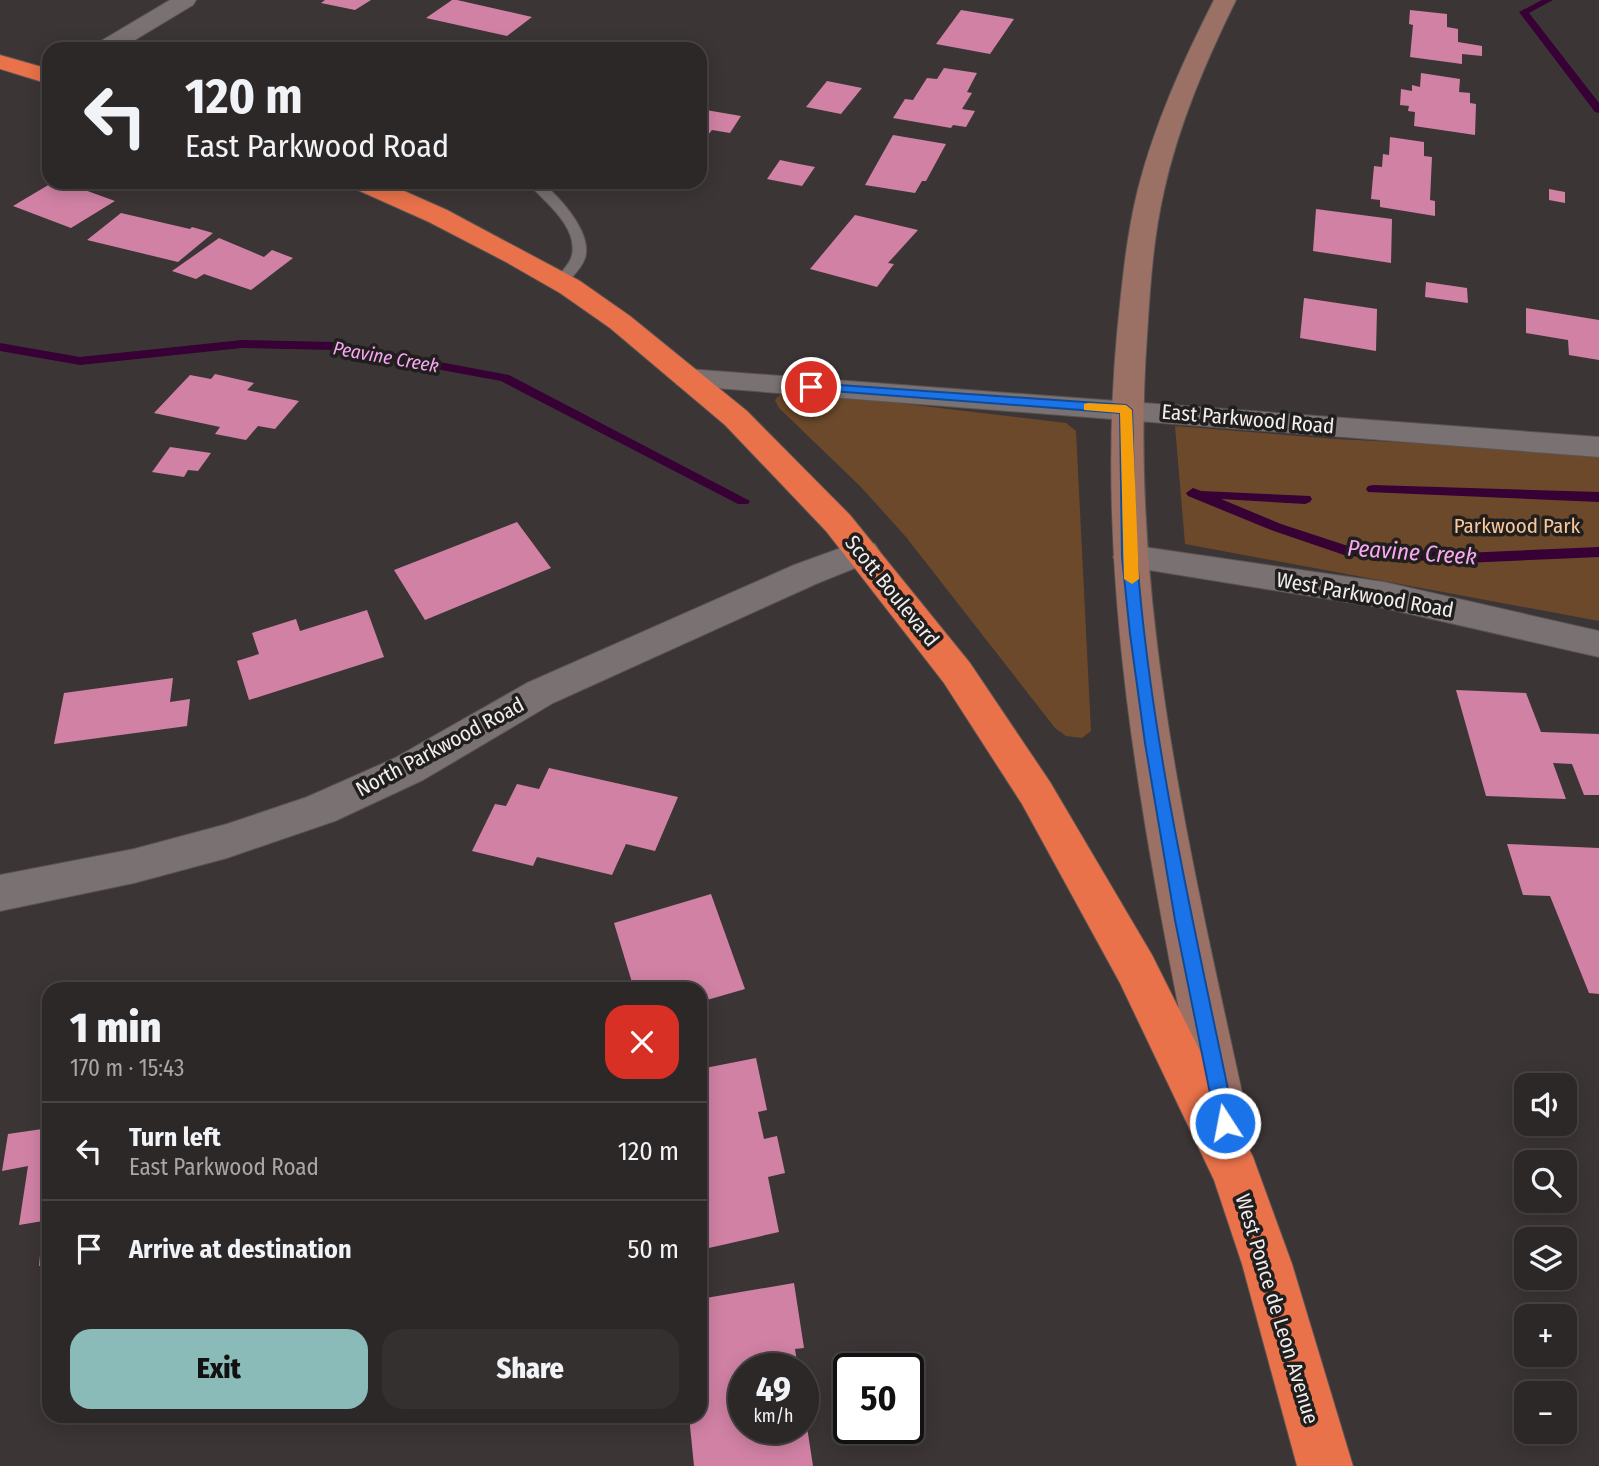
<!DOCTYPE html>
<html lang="en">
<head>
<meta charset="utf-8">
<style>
  body { margin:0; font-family:"Fira Sans Condensed",sans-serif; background:#353030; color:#f1f3f6; height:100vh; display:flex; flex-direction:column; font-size:26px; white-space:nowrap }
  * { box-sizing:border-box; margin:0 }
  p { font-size:23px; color:#a7a6a8 }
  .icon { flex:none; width:38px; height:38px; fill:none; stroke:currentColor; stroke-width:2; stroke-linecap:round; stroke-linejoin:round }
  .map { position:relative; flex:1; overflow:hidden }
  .panel { position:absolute; left:42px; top:982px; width:665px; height:441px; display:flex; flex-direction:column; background:#2d2828; border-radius:21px; box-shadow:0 4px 18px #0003,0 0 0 2px #484445 }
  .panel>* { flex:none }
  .top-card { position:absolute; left:42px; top:42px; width:665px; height:147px; border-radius:21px; box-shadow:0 4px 18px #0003,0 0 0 2px #484445; background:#2d2828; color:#f1f3f6; overflow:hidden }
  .controls { position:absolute; left:1514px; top:1073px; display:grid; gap:14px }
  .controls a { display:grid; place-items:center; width:63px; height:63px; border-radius:14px; background:#2d2828; box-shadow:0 4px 18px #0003,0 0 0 2px #484445; font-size:35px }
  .speed { position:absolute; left:728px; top:1353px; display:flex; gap:14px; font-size:35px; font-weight:700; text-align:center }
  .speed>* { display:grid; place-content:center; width:91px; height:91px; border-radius:50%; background:#2d2828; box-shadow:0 4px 18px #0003,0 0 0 2px #484445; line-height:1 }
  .speed small { font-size:18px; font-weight:400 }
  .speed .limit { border:4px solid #111; border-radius:10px; background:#fff; color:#111 }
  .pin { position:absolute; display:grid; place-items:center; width:60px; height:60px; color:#fff; margin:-30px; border:4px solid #fff; border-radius:50%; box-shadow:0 2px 7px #0007 }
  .me { position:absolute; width:77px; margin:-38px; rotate:349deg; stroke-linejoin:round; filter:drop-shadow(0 0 5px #0008) }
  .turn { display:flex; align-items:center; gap:24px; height:147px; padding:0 28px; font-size:32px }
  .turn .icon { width:91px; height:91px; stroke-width:2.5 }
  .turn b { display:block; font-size:49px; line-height:60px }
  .round { display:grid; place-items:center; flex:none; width:74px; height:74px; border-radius:21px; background:#353030 }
  .headline { display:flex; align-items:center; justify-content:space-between; height:119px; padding:0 28px }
  h1 { font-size:42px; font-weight:800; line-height:52px }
  .primary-button { display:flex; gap:14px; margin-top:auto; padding:14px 28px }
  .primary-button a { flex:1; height:80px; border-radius:21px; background:#8bbbb9; color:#111; font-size:28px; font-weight:800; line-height:80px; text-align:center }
  .primary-button a+a { background:#353030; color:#f1f3f6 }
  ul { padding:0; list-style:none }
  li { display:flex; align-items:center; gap:21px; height:98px; padding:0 28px; border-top:2px solid #484445 }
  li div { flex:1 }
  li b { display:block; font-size:26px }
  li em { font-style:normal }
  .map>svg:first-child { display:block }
  .green { fill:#6c492a }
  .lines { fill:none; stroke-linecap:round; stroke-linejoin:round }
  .stream { fill:#370135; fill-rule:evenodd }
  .building { fill:#d182a4 }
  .lane-casing { stroke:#595353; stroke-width:2 }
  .street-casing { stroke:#595353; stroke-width:2 }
  .secondary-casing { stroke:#595353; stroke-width:2 }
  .highway-casing { stroke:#595353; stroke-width:2 }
  .lane { fill:#797172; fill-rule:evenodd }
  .street { fill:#797172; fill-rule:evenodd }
  .secondary { fill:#9b7166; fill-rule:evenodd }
  .highway { fill:#e9724a; fill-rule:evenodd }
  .route { fill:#1a73e8; stroke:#114b97; stroke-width:2 }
  .slow { fill:#f59e0b }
  .labels { text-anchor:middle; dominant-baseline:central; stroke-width:7; stroke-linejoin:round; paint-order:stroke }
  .far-water-label { font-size:19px; font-style:italic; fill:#f9a7f2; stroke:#211e1e }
  .street-label { font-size:21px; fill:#f2eeee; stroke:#211e1e }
  .park-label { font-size:21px; fill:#fac79b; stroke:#211e1e }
  .water-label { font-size:23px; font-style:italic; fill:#f9a7f2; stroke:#211e1e }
</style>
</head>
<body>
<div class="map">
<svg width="1599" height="1466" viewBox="0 0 1599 1466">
  <rect width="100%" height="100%" fill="#3c3536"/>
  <path class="green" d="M796,391L1066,423L1076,431L1091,731L1082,738L1066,736L1055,728L906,537L861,487L779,408L775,400L782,392Z
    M1175,426L1336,439L1599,452V621L1185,544Z"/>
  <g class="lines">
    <path class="stream" d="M1542,0H1553L1529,13L1599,103V113L1595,112L1519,12Z
      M242,340L333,342L509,375L750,501L748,504H738L501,381L333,350L242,348L80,365L0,351V343L80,357Z
      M1373,485L1599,492V502L1368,492L1366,489L1368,486Z
      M1193,488L1201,491L1310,496L1312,499L1310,502L1305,504L1221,499L1281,524L1348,546L1464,553L1599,547V557L1464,563L1347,556L1271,530L1188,496L1186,493Z"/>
  </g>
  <path class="building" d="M325,0H371L355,10L321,3Z
    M452,0H457L532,17L507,36L426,18Z
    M961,10L1014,19L990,54L936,44Z
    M1410,10L1447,14V27L1458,29V42L1482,46V56L1462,54V64L1410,57L1413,25L1409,24Z
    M944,68L977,73L967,92L972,93L962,109L975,111L966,127L953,125L951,128L893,118L905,99L913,100L927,78L937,79Z
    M1421,73L1460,79L1459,92L1470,93V103L1476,104L1475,135L1414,126L1415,112L1408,111L1409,106L1400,105L1401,89L1412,91V85L1420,87Z
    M827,81L862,88L841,114L806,107Z
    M700,109L741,116L730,133L712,130L704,140L700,139Z
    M893,135L946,144L926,181H922L915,193L865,185Z
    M1390,137L1424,142V156L1432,157L1430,200L1435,201V216L1380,207V200L1371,199L1374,166L1382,167L1383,154L1389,155Z
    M780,160L794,163L815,167L802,186L767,179Z
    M50,184L64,189L71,185L115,201L71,228L13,206Z
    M1549,189L1565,192V203L1549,200Z
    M1316,209L1392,219L1391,263L1313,251Z
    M121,213L190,229L192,227L213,233L178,262L87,240Z
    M855,215L918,230L888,263L894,264L877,287L810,269Z
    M219,238L264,257L272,250L293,258L251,290L204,274L196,279L172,271Z
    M1426,282L1467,288L1468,303L1425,297Z
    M1304,298L1377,309L1376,351L1300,338Z
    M1526,308L1599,320V360L1569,355L1568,340L1526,333Z
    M215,374L254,383L247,390L299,401L275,429L258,426L246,440L215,434L220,427L154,413L190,375L211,379Z
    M170,447L211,453L198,471L188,470L184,477L152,472Z
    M517,522L551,568L425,620L394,570Z
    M367,610L384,657L249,700L237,661L259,654L252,633L296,619L300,631Z
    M173,678L170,702L190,699L187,726L54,744L64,693Z
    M1456,690L1526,693L1541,732L1599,734V795H1584L1572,764L1553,763L1566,799L1486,796Z
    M549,768L678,797L655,851L626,844L612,875L537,857L533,866L472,851L495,804L506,806L517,784L539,789Z
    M1507,844L1599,848V994L1589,993L1550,896L1523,895Z
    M711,894L745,989L700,1002V989H634L614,923Z
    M756,1058L767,1110L758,1112L764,1139L777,1136L785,1173L768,1177L779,1232L700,1250V1069Z
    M49,1128V1264L39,1266L43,1221L19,1225L28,1166L2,1171L8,1134Z
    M794,1283L804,1348L795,1349L798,1368H744V1428H803L805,1414L813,1466H694L689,1416H700V1299Z"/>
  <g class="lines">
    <defs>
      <path id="lane" d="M121,36L157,47L159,49H141L117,41L115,39Z
        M527,182H541C559,196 593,233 585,258C582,268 572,277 565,285H555L553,282C559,274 570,265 572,255C578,225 543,201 527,182Z"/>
      <path id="street" d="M170,0H196L193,5L120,49H93L96,44Z
        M688,369L1599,437V457L677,385L673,378L677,371Z
        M863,540L875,544L880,552L875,560L818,583L553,703L423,780L335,821L227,858L134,883L0,911V875L134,849L227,824L307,797L395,758L527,683L794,565Z
        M1130,545L1384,582L1599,631V657L1384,608L1118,565L1113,557L1118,549Z"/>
      <path id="secondary" d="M1214,0H1236C1206,61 1179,124 1164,191C1153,239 1150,287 1147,336C1127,607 1195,875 1252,1138L1245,1154L1228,1161L1211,1154L1204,1138C1153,873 1092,605 1117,334C1122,285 1126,237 1138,189C1155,123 1183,61 1214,0Z"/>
      <path id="highway" d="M0,55L49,69V84L0,69Z
        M349,182H384L447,210L580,281L630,316L747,411L850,515L970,663L1050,782L1152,955L1253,1157L1292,1264L1353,1466H1297L1242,1264L1214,1180L1120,983L1022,804L944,683L826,531L725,425L610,328L560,293L506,262L429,222L353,188Z"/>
    </defs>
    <use href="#lane" class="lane-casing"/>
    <use href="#street" class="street-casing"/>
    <use href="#secondary" class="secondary-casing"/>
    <use href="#highway" class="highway-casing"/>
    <use href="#lane" class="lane"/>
    <use href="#street" class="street"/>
    <use href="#secondary" class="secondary"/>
    <use href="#highway" class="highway"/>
  </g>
  <path class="route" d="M811,383L1126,405L1132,410C1134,459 1133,509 1137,558C1151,746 1197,938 1235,1123L1232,1130L1225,1133L1218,1130L1216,1123L1175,920L1145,743L1130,634L1122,557L1120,413L806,389L805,387Z"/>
  <path class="slow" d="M1088,403L1126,405L1132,410L1139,579L1132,584L1124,579L1120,413L1084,410V404Z"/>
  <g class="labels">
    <g class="far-water-label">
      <text transform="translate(386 357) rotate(10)">Peavine Creek</text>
    </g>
    <g class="street-label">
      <text transform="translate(1248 419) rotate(5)">East Parkwood Road</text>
      <text transform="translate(892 591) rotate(51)">Scott Boulevard</text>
      <text transform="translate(1365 595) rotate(10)">West Parkwood Road</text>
      <text transform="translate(440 747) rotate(-28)">North Parkwood Road</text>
      <text transform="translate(1277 1309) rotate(73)">West Ponce de Leon Avenue</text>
    </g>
    <g class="park-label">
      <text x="1517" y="526">Parkwood Park</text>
    </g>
    <g class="water-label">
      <text transform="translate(1412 552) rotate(4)">Peavine Creek</text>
    </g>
  </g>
</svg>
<div class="controls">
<a><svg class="icon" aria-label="sound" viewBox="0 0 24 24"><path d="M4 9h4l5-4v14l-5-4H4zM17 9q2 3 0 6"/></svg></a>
<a><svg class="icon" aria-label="search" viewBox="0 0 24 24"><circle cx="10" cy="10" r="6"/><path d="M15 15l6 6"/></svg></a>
<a><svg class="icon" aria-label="layers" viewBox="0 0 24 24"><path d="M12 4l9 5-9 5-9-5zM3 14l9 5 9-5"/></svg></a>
<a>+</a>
<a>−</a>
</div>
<div class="speed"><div>49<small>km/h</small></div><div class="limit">50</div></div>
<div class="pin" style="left:811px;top:387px;background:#d93025"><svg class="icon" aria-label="arrive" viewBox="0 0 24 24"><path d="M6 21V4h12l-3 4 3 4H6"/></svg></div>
<svg class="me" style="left:1225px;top:1123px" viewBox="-20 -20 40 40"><circle r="17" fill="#1a73e8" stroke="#fff" stroke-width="3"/><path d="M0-11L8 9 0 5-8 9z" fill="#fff"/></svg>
<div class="top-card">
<div class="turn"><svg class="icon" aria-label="left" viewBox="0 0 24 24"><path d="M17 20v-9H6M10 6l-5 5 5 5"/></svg><div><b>120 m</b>East Parkwood Road</div></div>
</div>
<section class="panel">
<div class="headline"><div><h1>1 min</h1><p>170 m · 15:43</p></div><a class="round" style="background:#d93025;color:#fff"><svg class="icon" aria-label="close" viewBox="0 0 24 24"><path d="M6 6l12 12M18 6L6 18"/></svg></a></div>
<ul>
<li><svg class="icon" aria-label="left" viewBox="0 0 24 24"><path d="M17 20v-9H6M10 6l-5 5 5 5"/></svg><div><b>Turn left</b><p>East Parkwood Road</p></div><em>120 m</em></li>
<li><svg class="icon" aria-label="arrive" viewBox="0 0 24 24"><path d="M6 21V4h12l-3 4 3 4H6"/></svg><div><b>Arrive at destination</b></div><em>50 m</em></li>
</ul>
<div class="primary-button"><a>Exit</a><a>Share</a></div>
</section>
</div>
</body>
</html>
